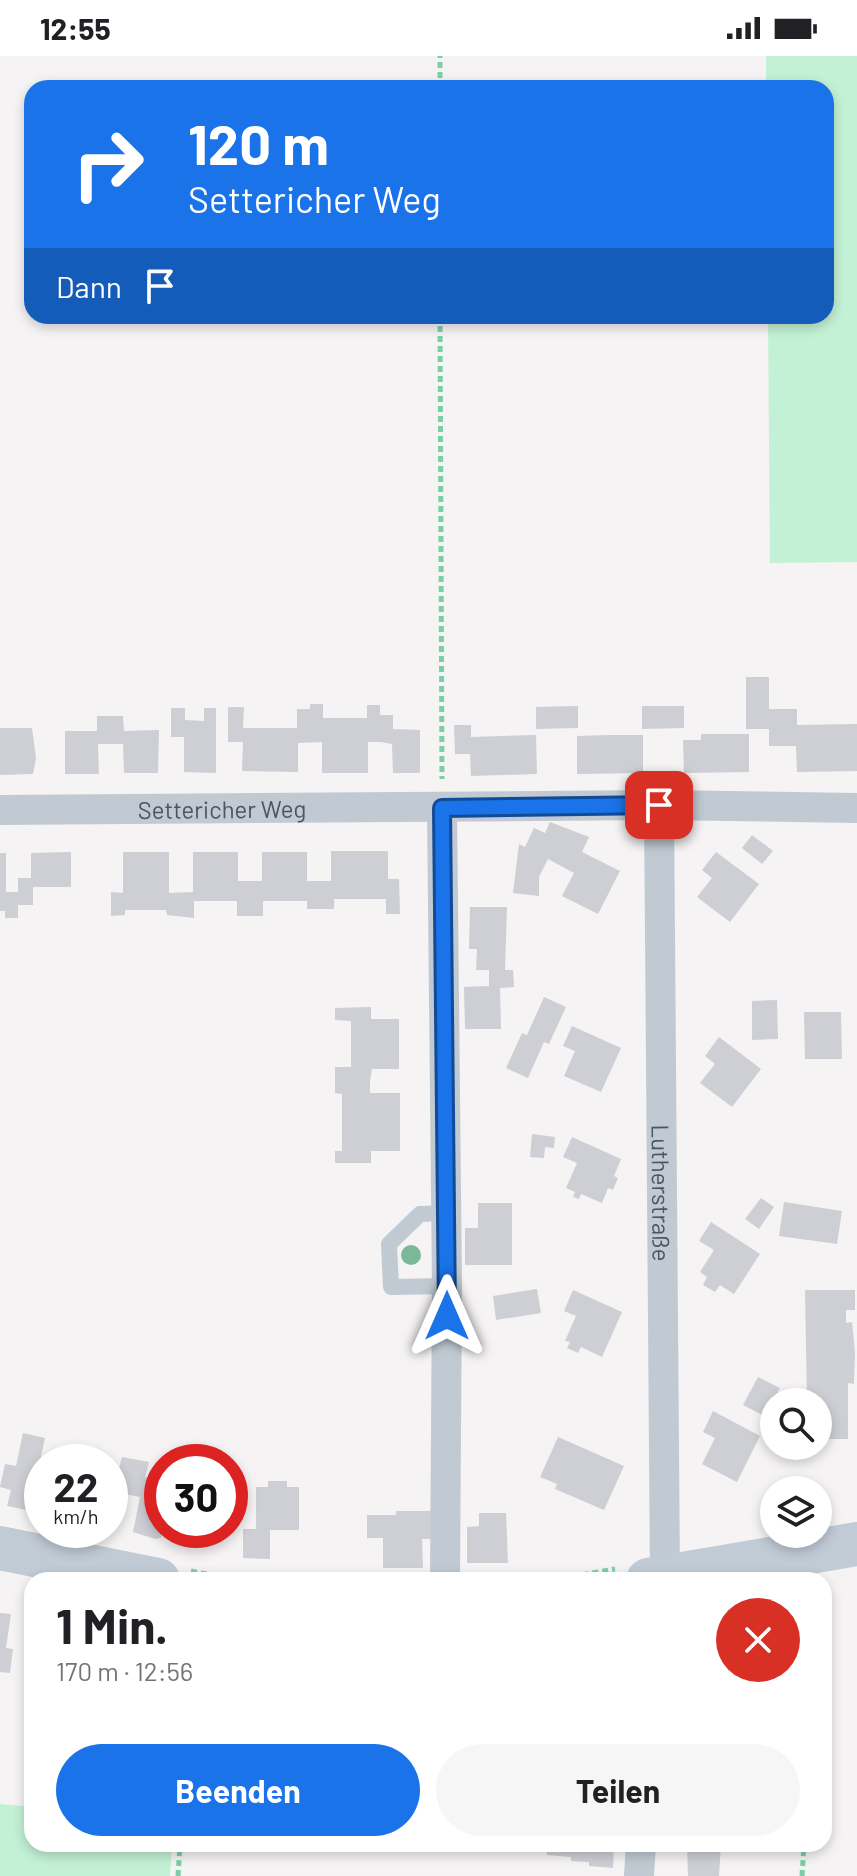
<!DOCTYPE html>
<html lang="de">
<head>
<meta charset="utf-8">
<style>
  body { margin:0; font-family:Barlow,sans-serif; background:#f6f6f6; color:#202124; height:100vh; display:flex; flex-direction:column; font-size:30px; white-space:nowrap }
  * { box-sizing:border-box; margin:0 }
  p { font-size:26px; color:#757577 }
  .icon { flex:none; width:44px; height:44px; fill:none; stroke:currentColor; stroke-width:2; stroke-linecap:round; stroke-linejoin:round }
  .map { position:relative; flex:1; overflow:hidden }
  .side { position:absolute; left:24px; top:1516px; width:808px; height:280px; display:flex; flex-direction:column; background:#fff; border-radius:24px; box-shadow:0 4px 12px #0003 }
  .side>* { flex:none }
  .guide { position:absolute; left:24px; top:24px; width:810px; height:244px; border-radius:24px; box-shadow:0 4px 12px #0003; background:#1a73e8; color:#fff; overflow:hidden }
  .buttons { position:absolute; left:760px; top:1332px; display:grid; gap:16px }
  .buttons a { display:grid; place-items:center; width:72px; height:72px; border-radius:50%; background:#fff; box-shadow:0 4px 12px #0003; font-size:40px }
  .speed { position:absolute; left:24px; top:1388px; display:flex; gap:16px; font-size:40px; font-weight:700; text-align:center }
  .speed>* { display:grid; place-content:center; width:104px; height:104px; border-radius:50%; background:#fff; box-shadow:0 4px 12px #0003; line-height:1 }
  .speed small { font-size:20px; font-weight:400 }
  .speed .limit { border:12px solid #d22; background:#fff; color:#111 }
  .pin { position:absolute; display:grid; place-items:center; width:68px; height:68px; color:#fff; margin:-34px; border-radius:16px; box-shadow:0 4px 12px #0006 }
  .me { position:absolute; width:88px; margin:-44px; rotate:0deg; stroke-linejoin:round; filter:drop-shadow(0 0 6px #0008) }
  .turn { display:flex; align-items:center; gap:28px; height:168px; padding:0 32px; font-size:36px }
  .turn .icon { width:104px; height:104px; stroke-width:2.5 }
  .turn b { display:block; font-size:56px; line-height:68px }
  .then { display:flex; align-items:center; height:76px; padding:0 32px; background:#0003; gap:16px; font-size:30px }
  .round { display:grid; place-items:center; flex:none; width:84px; height:84px; border-radius:42px; background:#f6f6f6 }
  .overview { display:flex; align-items:center; justify-content:space-between; height:136px; padding:0 32px }
  h1 { font-size:48px; font-weight:700; line-height:60px }
  .primary-button { display:flex; gap:16px; margin-top:auto; padding:16px 32px }
  .primary-button a { flex:1; height:92px; border-radius:48px; background:#1a73e8; color:#fff; font-size:32px; font-weight:700; line-height:92px; text-align:center }
  .primary-button a+a { background:#f6f6f6; color:#202124 }
  .status { display:flex; justify-content:space-between; align-items:center; height:56px; padding:0 40px; background:#fff; direction:ltr }
  .status svg { height:22px; fill:currentColor }
  .map>svg:first-child { display:block }
  .green { fill:#c3f1d5 }
  .building { fill:#cdcfd5 }
  .lines { fill:none; stroke-linecap:round; stroke-linejoin:round }
  .path { stroke:#7ad0a6; stroke-width:5; stroke-dasharray:6 4; stroke-linecap:butt }
  .lane { stroke:#c1cad2; stroke-width:16 }
  .street { stroke:#c1cad2; stroke-width:30 }
  .secondary { stroke:#c1cbd6; stroke-width:44 }
  .tree { fill:#7bb799 }
  .route-casing { stroke:#114b97; stroke-width:20 }
  .route { stroke:#1a73e8; stroke-width:14 }
  .labels { text-anchor:middle; dominant-baseline:central; stroke-width:6; stroke-linejoin:round; paint-order:stroke }
  .street-label { font-size:24px; fill:#4a5661; stroke:#fff }
</style>
</head>
<body>
<div class="status"><b>12:55</b><svg viewBox="0 0 49 12"><path d="M0 12V9h3v3zM5 12V6h3v6zM10 12V3h3v9zM15 12V0h3v12zM26 1h20v11H26zM47 4h2v5h-2z"/></svg></div>
<div class="map">
<svg width="857" height="1820" viewBox="0 0 857 1820">
  <rect width="100%" height="100%" fill="#f5f3f3"/>
  <path class="green" d="M766,0H857V506L770,507L768,260H826V32H766Z
    M0,1748L32,1751V1788H172L170,1820H0Z"/>
  <path class="building" d="M746,621H769V653H797V669L857,668V715L797,716L796,690H769V673H746Z
    M310,648H323V662H367V649H380V659H393V673L420,674V717H393L392,688L380,686H368V717H322V686L298,687V716L242,715L243,686H228V651H244L243,672H297V653H310Z
    M578,650V672L536,673V651Z
    M642,650H684V672L642,673Z
    M171,652H185V664L204,665V652H216V717L184,716V681H171Z
    M97,660H123L124,675L159,674L158,717H124L123,688H98L99,718H65V675H97Z
    M454,669H471V681L536,679L537,718L471,720L470,698H455Z
    M0,672H32L36,702L33,718L0,719Z
    M701,678H749V716L684,717L683,684H701Z
    M610,679H643V717L577,718V680Z
    M550,766L589,781L582,796L620,815L598,858L562,840L574,817L548,803L539,821V840L513,837L519,788L525,791L534,772L545,777Z
    M752,779L773,795L762,808L742,792Z
    M331,795H388V823H399L400,858H386V843H334V853H307V845H263V860H237V845H194V862L167,859L166,854H125V859L111,860V836L123,837V796H169V837L193,836V796H238V825H262V796H307V825H331Z
    M71,796V831H33V849H18V862H5V855H0V797H6V836H18V822H31V797Z
    M716,796L759,828L730,866L697,841L712,822L702,814Z
    M470,851H507L505,914H513L514,931L500,932L501,973H465L464,931L489,930V914H476L477,893H469Z
    M544,941L566,951L549,988L544,986L528,1022L506,1012L522,977L527,979Z
    M777,944L778,983L752,984V945Z
    M371,951V963H399V1013H372L370,1025V1037H400V1095H371V1107H335V1095H342V1038L335,1037V1011H351V965L335,964V952Z
    M804,956H841L842,1003H805Z
    M572,970L621,992L601,1036L564,1020L575,995L563,990Z
    M719,981L761,1013L732,1051L700,1027L715,1008L705,1000Z
    M532,1078L555,1081L554,1092L545,1091L544,1102L530,1101Z
    M572,1081L621,1103L614,1120L618,1122L613,1134L608,1132L602,1147L581,1138L579,1143L573,1141L575,1136L566,1132L577,1107L563,1101Z
    M761,1142L774,1151L759,1173L745,1163Z
    M784,1146L842,1155L837,1188L779,1180Z
    M478,1147H512V1209H465V1172H478Z
    M711,1166L760,1198L734,1238L720,1229L715,1236L703,1229L707,1221L700,1216L714,1194L699,1185Z
    M537,1233L541,1257L496,1264L493,1240Z
    M573,1234L622,1256L602,1301L581,1291L578,1297L567,1292L570,1286L565,1285L576,1260L564,1255Z
    M805,1234H855V1254H846V1267L852,1266L855,1296L854,1328L848,1327V1383H818V1346H807Z
    M758,1321L780,1332L766,1361L743,1349Z
    M713,1355L760,1380L737,1426L702,1408L715,1382L703,1376Z
    M23,1377L45,1382L41,1401L48,1402L47,1406H42V1440L36,1456L7,1450L11,1434L0,1431L5,1408L16,1410Z
    M558,1381L624,1410L604,1454L555,1433L557,1428L540,1421Z
    M61,1397L74,1401L72,1406H59Z
    M122,1401L149,1406L145,1421L162,1424L161,1482L155,1483L133,1476L140,1441L115,1436L110,1454V1419L117,1420Z
    M268,1425H287V1431H299V1474H270V1503L243,1502V1473H256V1431H268Z
    M396,1455H437L436,1483H422L423,1512H383V1482H367V1459H396Z
    M479,1457H506L508,1507H467V1471L479,1470Z
    M182,1474H207L206,1488L181,1486Z
    M0,1557L11,1558L6,1592L13,1593L10,1617L0,1616Z
    M349,1788H361L360,1794L348,1793Z
    M547,1788H614L613,1812L589,1810V1806L571,1805V1801L547,1799Z
    M687,1788H721L719,1820H688Z"/>
  <g class="lines">
    <path class="path" d="M440,32V0
      M440,260L442,723
      M191,1515L237,1524
      M553,1524L615,1513
      M178,1820L180,1788
      M802,1820L804,1788"/>
    <path class="lane" d="M447,1157L420,1158L389,1188L391,1231L447,1230"/>
    <g class="street">
      <path id="s1" d="M659,749L665,1524"/>
      <path d="M442,752L447,1230L445,1524"/>
      <path id="s2" d="M0,754L659,749L857,752"/>
      <path d="M639,1820L641,1788"/>
    </g>
    <path class="secondary" d="M0,1492L158,1524
      M648,1524L857,1488"/>
  </g>
  <circle class="tree" cx="411" cy="1199" r="10"/>
  <g class="lines">
    <defs>
      <path id="route" d="M447,1260L442,752L659,749"/>
    </defs>
    <use href="#route" class="route-casing"/>
    <use href="#route" class="route"/>
  </g>
  <g class="labels">
    <g class="street-label">
      <text stroke="none"><textPath href="#s2" startOffset="222">Settericher Weg</textPath></text>
      <text stroke="none"><textPath href="#s1" startOffset="388">Lutherstraße</textPath></text>
    </g>
  </g>
</svg>
<div class="buttons">
<a><svg class="icon" aria-label="search" viewBox="0 0 24 24"><circle cx="10" cy="10" r="6"/><path d="M15 15l6 6"/></svg></a>
<a><svg class="icon" aria-label="layers" viewBox="0 0 24 24"><path d="M12 4l9 5-9 5-9-5zM3 14l9 5 9-5"/></svg></a>
</div>
<div class="speed"><div>22<small>km/h</small></div><div class="limit">30</div></div>
<div class="pin" style="left:659px;top:749px;background:#d93025"><svg class="icon" aria-label="arrive" viewBox="0 0 24 24"><path d="M6 21V4h12l-3 4 3 4H6"/></svg></div>
<svg class="me" style="left:447px;top:1260px" viewBox="-20 -20 40 40"><path d="M0-17L14 15 0 8-14 15z" fill="#1a73e8" stroke="#fff" stroke-width="4"/></svg>
<div class="guide">
<div class="turn"><svg class="icon" aria-label="right" viewBox="0 0 24 24"><path d="M7 20v-9h11M14 6l5 5-5 5"/></svg><div><b>120 m</b>Settericher Weg</div></div>
<div class="then">Dann<svg class="icon" aria-label="arrive" viewBox="0 0 24 24"><path d="M6 21V4h12l-3 4 3 4H6"/></svg></div>
</div>
<section class="side">
<div class="overview"><div><h1>1 Min.</h1><p>170 m · 12:56</p></div><a class="round" style="background:#d93025;color:#fff"><svg class="icon" aria-label="close" viewBox="0 0 24 24"><path d="M6 6l12 12M18 6L6 18"/></svg></a></div>
<div class="primary-button"><a>Beenden</a><a>Teilen</a></div>
</section>
</div>
</body>
</html>
